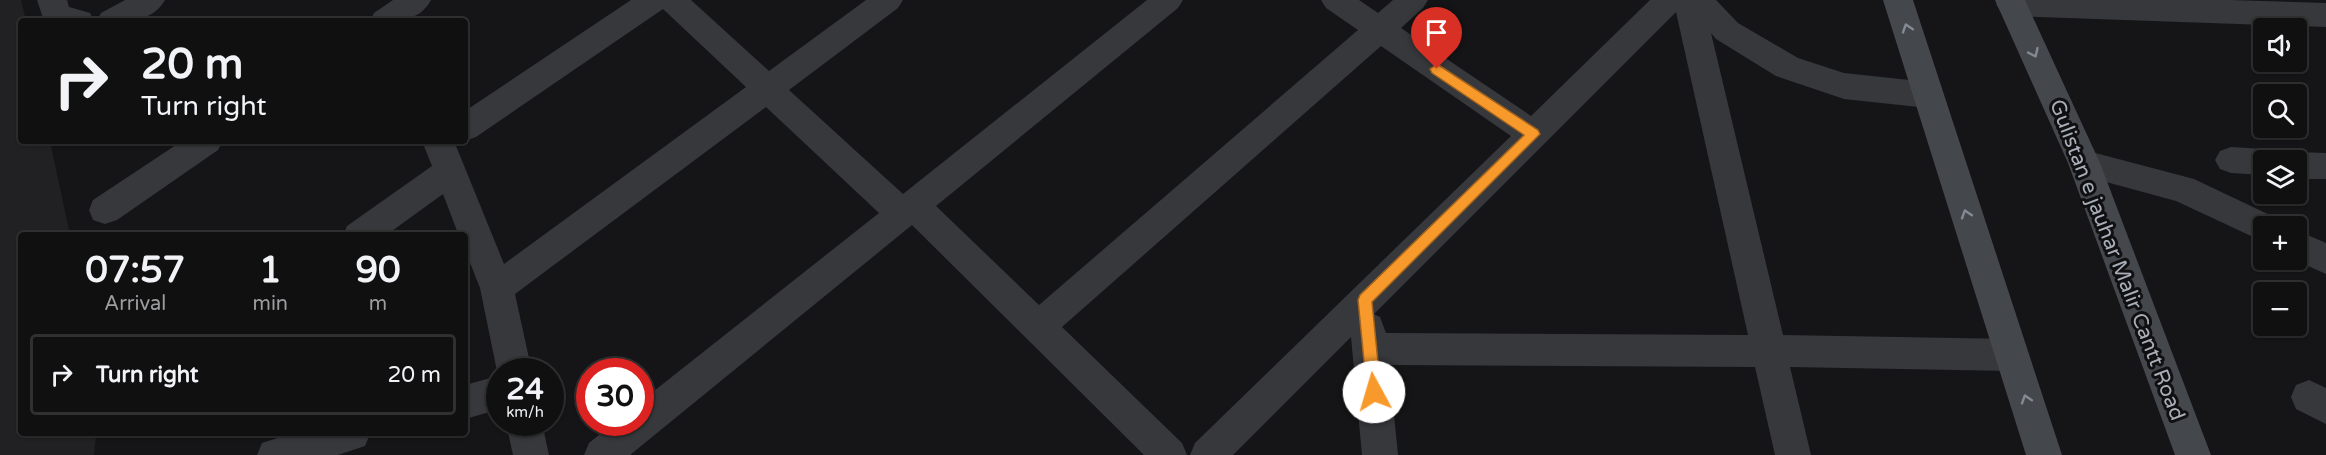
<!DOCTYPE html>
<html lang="en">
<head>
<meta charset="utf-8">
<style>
  body { margin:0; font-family:"Varela Round",sans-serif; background:#19191a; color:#f1f3f6; height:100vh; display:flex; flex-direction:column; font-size:22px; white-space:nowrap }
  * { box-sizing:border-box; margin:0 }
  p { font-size:20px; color:#9c9d9f }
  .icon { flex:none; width:33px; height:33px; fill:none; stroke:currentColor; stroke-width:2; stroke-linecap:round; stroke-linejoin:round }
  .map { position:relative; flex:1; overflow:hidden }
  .sheet { position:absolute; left:18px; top:232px; width:450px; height:204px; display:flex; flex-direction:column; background:#101011; border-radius:6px; box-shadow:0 2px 4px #0004,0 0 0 2px #303031 }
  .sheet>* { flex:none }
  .hud { position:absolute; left:18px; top:18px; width:450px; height:126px; border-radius:6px; box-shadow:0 2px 4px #0004,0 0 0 2px #303031; background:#101011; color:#f1f3f6; overflow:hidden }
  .tools { position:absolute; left:2253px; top:18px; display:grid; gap:12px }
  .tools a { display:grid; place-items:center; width:54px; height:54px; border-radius:6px; background:#101011; box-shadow:0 2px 4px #0004,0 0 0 2px #303031; font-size:30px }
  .speed { position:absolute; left:486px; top:358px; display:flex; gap:12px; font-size:30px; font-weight:700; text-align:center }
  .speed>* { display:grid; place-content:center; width:78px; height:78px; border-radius:50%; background:#101011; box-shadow:0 2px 4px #0004,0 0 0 2px #303031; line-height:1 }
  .speed small { font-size:15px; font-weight:400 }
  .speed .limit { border:9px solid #d22; background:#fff; color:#111 }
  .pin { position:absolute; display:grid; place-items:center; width:51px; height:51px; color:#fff; margin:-62px -26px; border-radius:50% 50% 50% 0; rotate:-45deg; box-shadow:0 0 6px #0007 }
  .pin .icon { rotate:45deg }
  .me { position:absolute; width:66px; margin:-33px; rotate:354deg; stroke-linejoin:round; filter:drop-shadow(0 0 4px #0008) }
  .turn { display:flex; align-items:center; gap:21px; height:126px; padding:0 24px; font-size:27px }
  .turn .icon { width:78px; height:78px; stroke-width:2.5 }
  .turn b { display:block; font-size:42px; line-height:51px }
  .eta { display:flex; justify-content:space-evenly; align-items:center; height:102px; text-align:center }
  .eta b { font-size:36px; font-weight:700; line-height:42px }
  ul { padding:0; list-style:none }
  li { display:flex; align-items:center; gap:18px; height:81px; margin:0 12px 9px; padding:0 12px; border:3px solid #303031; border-radius:6px }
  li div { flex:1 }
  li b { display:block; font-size:22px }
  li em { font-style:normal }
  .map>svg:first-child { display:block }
  .built { fill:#212124 }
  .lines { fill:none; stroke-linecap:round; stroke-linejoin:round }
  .street { fill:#36383c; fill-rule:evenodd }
  .secondary { fill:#44474c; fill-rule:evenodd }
  .oneway { stroke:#848a92 }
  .route { fill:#f8992c; stroke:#a1631d; stroke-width:1.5 }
  .labels { text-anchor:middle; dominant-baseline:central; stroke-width:6; stroke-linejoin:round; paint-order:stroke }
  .street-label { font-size:21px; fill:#a7aeb8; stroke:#101012 }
</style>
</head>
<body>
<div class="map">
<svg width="2326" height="455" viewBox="0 0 2326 455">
  <rect width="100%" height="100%" fill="#151517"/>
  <path class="built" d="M0,0H21L26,21H21V141H50L70,235L21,236V434H96L94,455H0Z"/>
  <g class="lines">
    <path class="street" d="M37,0H67L69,7L90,13L94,21H44Z
      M125,0H165C151,25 121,21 97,21L101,13Z
      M393,0H431C418,24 394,21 370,21L374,13Z
      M631,0H691L769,71L866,0H903L898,8L789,90L903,194L1147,0H1183L1178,8L936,206L1039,305L1358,30L1326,8L1321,0H1359L1378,13L1393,0H1428L1423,8L1401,28L1531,116L1650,0H1716L1738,23L1798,58L1844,73L1928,82L1939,86L1944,95L1939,104L1928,108L1844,99L1776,76L1716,39L1711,33L1783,335L2012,339L2024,344L2029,355L2024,366L2012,371L1790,367L1811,455H1775L1755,367L1389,365L1398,455H1362L1351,337L1233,455H1190L1195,443L1511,136L1381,46L1062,327L1182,443L1187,455H1144L912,225L630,455H584L589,443L614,423H640V402L879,213L766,107L515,294L532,372H500V409L465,419V385L498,376L480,288L465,250V236H459L443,194L385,236H343L347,226L432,166L422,141H454L504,264L746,87L663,9L476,137L465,141V111ZM1676,12L1748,335L1386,333L1380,317L1374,314Z
      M1998,0H2229L2326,3V27L2011,16L2001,12L1996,4Z
      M182,141H223L218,150L117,220L105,224L93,220L89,210L93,200Z
      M2231,147L2264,149L2275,152L2279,160H2264V175L2231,173L2220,169L2215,160L2220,151Z
      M2084,150L2194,179L2276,218L2280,226H2264V242L2176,201L2073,173L2068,163L2073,153Z
      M2296,152L2326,153V179H2296V160H2282L2285,155Z
      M2296,230L2326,243V274L2295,260H2296Z
      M2309,380L2326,388V424L2296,409L2291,397L2296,385Z
      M506,423H542L549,455H513Z
      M290,434H370L365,446L338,455H257L262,443Z"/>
    <path class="secondary" d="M1883,0H1913L2062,455H2026Z
      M1995,0H2025L2100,163L2211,455H2175L2068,163Z"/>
  </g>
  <defs><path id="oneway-chevron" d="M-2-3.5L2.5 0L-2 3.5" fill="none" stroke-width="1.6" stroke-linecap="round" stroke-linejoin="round" transform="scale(1.5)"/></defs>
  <g class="oneway">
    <use href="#oneway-chevron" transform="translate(1907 28) rotate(-108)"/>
    <use href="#oneway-chevron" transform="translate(2034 53) rotate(65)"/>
    <use href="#oneway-chevron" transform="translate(1966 214) rotate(-108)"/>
    <use href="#oneway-chevron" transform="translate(2026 399) rotate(-108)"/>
  </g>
  <path class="route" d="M1437,64L1538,130L1540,134L1372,302L1381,392L1379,396L1374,398L1369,396L1367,392L1358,300L1360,295L1524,135L1432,73L1430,69Z"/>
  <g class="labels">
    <g class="street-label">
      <text transform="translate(2117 260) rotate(69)">Gulistan e jauhar Malir Cantt Road</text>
    </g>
  </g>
</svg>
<div class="tools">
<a><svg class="icon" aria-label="sound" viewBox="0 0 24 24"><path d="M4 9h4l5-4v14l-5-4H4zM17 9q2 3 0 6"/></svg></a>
<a><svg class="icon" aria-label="search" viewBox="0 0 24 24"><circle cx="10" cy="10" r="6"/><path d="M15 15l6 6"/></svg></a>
<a><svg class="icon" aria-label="layers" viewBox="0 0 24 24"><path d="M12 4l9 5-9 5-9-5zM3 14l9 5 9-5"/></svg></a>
<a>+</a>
<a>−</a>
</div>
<div class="speed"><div>24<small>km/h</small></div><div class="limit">30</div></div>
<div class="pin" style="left:1437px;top:69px;background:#d93025"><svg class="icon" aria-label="arrive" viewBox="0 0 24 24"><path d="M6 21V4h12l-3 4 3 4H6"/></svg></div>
<svg class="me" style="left:1374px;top:392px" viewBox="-20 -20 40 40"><circle r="19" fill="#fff"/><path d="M0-13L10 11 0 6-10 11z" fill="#f8992c"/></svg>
<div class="hud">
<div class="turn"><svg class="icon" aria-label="right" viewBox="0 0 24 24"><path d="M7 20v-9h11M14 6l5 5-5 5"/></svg><div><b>20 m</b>Turn right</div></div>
</div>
<section class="sheet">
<div class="eta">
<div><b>07:57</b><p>Arrival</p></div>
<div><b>1</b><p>min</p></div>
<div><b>90</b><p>m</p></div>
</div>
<ul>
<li><svg class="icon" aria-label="right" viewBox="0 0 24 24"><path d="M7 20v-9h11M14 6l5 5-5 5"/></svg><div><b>Turn right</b></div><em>20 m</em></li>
</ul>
</section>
</div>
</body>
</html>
